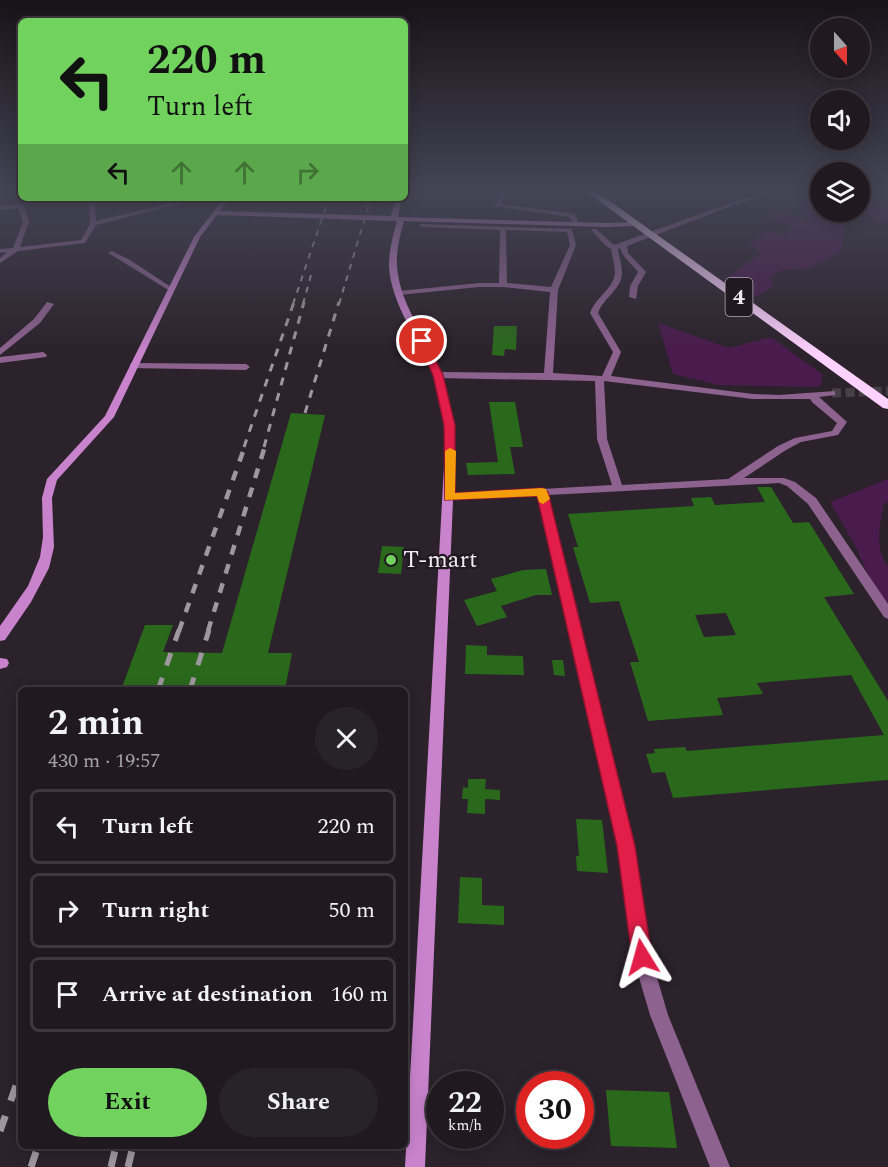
<!DOCTYPE html>
<html lang="en">
<head>
<meta charset="utf-8">
<style>
  body { margin:0; font-family:Spectral,serif; background:#282329; color:#f1f3f6; height:100vh; display:flex; flex-direction:column; font-size:22px; white-space:nowrap }
  * { box-sizing:border-box; margin:0 }
  p { font-size:20px; color:#a2a1a5 }
  .icon { flex:none; width:33px; height:33px; fill:none; stroke:currentColor; stroke-width:2; stroke-linecap:round; stroke-linejoin:round }
  .map { position:relative; flex:1; overflow:hidden }
  .side { position:absolute; left:18px; top:687px; width:390px; height:462px; display:flex; flex-direction:column; background:#201a20; border-radius:9px; box-shadow:0 3px 15px #0003,0 0 0 2px #3d383e }
  .side>* { flex:none }
  .hud { position:absolute; left:18px; top:18px; width:390px; height:183px; border-radius:9px; box-shadow:0 3px 15px #0003,0 0 0 2px #3d383e; background:#71d25e; color:#111; overflow:hidden }
  .needle { width:39px; rotate:159deg }
  .tools { position:absolute; left:810px; top:18px; display:grid; gap:12px }
  .tools a { display:grid; place-items:center; width:60px; height:60px; border-radius:50%; background:#201a20; box-shadow:0 3px 15px #0003,0 0 0 2px #3d383e; font-size:30px }
  .speed { position:absolute; left:426px; top:1071px; display:flex; gap:12px; font-size:30px; font-weight:700; text-align:center }
  .speed>* { display:grid; place-content:center; width:78px; height:78px; border-radius:50%; background:#201a20; box-shadow:0 3px 15px #0003,0 0 0 2px #3d383e; line-height:1 }
  .speed small { font-size:15px; font-weight:400 }
  .speed .limit { border:9px solid #d22; background:#fff; color:#111 }
  .pin { position:absolute; display:grid; place-items:center; width:51px; height:51px; color:#fff; margin:-26px; border:3px solid #fff; border-radius:50%; box-shadow:0 2px 6px #0007 }
  .me { position:absolute; width:66px; margin:-33px; rotate:352deg; stroke-linejoin:round; filter:drop-shadow(0 0 4px #0008) }
  .turn { display:flex; align-items:center; gap:21px; height:126px; padding:0 30px; font-size:27px }
  .turn .icon { width:78px; height:78px; stroke-width:2.5 }
  .turn b { display:block; font-size:42px; line-height:51px }
  .lanes { display:flex; align-items:center; height:57px; padding:0 30px; background:#0003; justify-content:center; gap:30px; direction:ltr }
  .lanes .off { opacity:.35 }
  .round { display:grid; place-items:center; flex:none; width:63px; height:63px; border-radius:32px; background:#282329 }
  .summary { display:flex; align-items:center; justify-content:space-between; height:102px; padding:0 30px }
  h1 { font-size:36px; font-weight:700; line-height:45px }
  .action { display:flex; gap:12px; margin-top:auto; padding:12px 30px }
  .action a { flex:1; height:69px; border-radius:36px; background:#71d25e; color:#111; font-size:24px; font-weight:700; line-height:69px; text-align:center }
  .action a+a { background:#282329; color:#f1f3f6 }
  ul { padding:0; list-style:none }
  li { display:flex; align-items:center; gap:18px; height:75px; margin:0 12px 9px; padding:0 18px; border:3px solid #3d383e; border-radius:9px }
  li div { flex:1 }
  li b { display:block; font-size:22px }
  li em { font-style:normal }
  .map>svg:first-child { display:block }
  .green { fill:#4a1b4d }
  .building { fill:#2a691c; fill-rule:evenodd }
  .lines { fill:none; stroke-linecap:round; stroke-linejoin:round }
  .street-tunnel { stroke:#484048; stroke-width:9; stroke-dasharray:9 4.5; stroke-linecap:butt }
  .street { fill:#8d628f; fill-rule:evenodd }
  .secondary { fill:#c883cc; fill-rule:evenodd }
  .highway { fill:#fdd2fe; fill-rule:evenodd }
  .rail-far4 { stroke:#9e979e; stroke-width:2; stroke-dasharray:6 6; stroke-linecap:butt }
  .rail-far3 { stroke:#9e979e; stroke-width:3; stroke-dasharray:8 8; stroke-linecap:butt }
  .rail-far2 { stroke:#9e979e; stroke-width:4.5; stroke-dasharray:10 10; stroke-linecap:butt }
  .rail-far1 { stroke:#9e979e; stroke-width:5; stroke-dasharray:13 13; stroke-linecap:butt }
  .rail { stroke:#9e979e; stroke-width:7; stroke-dasharray:16 16; stroke-linecap:butt }
  .route { fill:#e11d48; stroke:#92132f; stroke-width:1.5 }
  .slow { fill:#f59e0b }
  .poi-dot { fill:#71d25e; stroke:#211921; stroke-width:2 }
  .labels { text-anchor:middle; dominant-baseline:central; stroke-width:4.5; stroke-linejoin:round; paint-order:stroke }
  .shield { fill:#211921; stroke:#b1abb1; stroke-width:1.5 }
  .shield-label { font-size:22px; font-weight:bold; fill:#efe9ef }
  .poi-label { font-size:24px; fill:#efe9ef; stroke:#211921; text-anchor:start }
</style>
</head>
<body>
<div class="map">
<svg width="888" height="1167" viewBox="0 0 888 1167">
  <rect width="100%" height="100%" fill="#2b222b"/>
  <path class="green" d="M820,194V212H860V199H863L888,205V223L868,219L846,220L842,251L808,269L781,270L770,278L773,287L757,296L744,297L723,281L762,253L748,245L767,231L785,235L793,226L765,216L773,210L805,220L811,219L799,213L806,209L795,204L804,196Z
    M658,323L729,348L771,337L823,375L820,387L718,385L673,374Z
    M888,479V502L884,504C880,523 874,550 888,566V620L855,545L830,502Z"/>
  <path class="building" d="M494,326H517L516,350L505,349L504,356L492,355Z
    M489,402H515L523,447H510L515,474L468,475L466,463L498,462Z
    M291,413L325,415L268,653H292L285,690H121L145,625H173L163,652L222,653Z
    M757,487H771L793,523L809,522L854,594L824,597L888,701V780L673,798L665,772L652,773L646,754L655,753L654,749L685,747L687,751L884,735L851,675L757,683L763,694L717,698L723,715L648,721L630,662H639L619,601L590,603L573,547H578L568,514L694,506L691,498L711,497L715,505L765,502ZM726,613L736,635L704,637L695,615Z
    M382,546L404,547L401,574L378,573Z
    M546,569L552,595H536L501,606L507,617L477,626L464,600L497,591L491,579L523,570Z
    M466,645L487,646V655L523,656L524,675L465,674Z
    M552,660H563L565,676L554,675Z
    M468,779H486L485,789L500,790V800L485,799V814L467,813L468,799H462L463,787L468,788Z
    M576,819L602,820L608,873L577,871L576,856H579Z
    M460,877L482,878V905L504,906V925L458,923Z
    M606,1090L669,1092L677,1148L611,1146Z"/>
  <g class="lines">
    <path class="street-tunnel" d="M832,393L888,391"/>
    <path class="street" d="M502,190H508L501,204L575,214L579,225L574,226L570,217L495,206Z
      M512,190H582L579,192H515Z
      M774,190H785L734,205L627,246L628,253L646,272L638,286L636,299L629,297L630,286L638,272L623,255L620,248L618,249C619,257 622,265 622,273C622,289 603,298 598,313L621,352L611,376L753,394L779,395L835,391V395L819,397L847,422L838,435L801,442L786,450L744,478H784L795,482L816,498L888,604V619L884,617L808,504L787,486L779,483L548,495L634,846L651,957L668,1015L730,1167H710L650,1015L633,957L618,846L537,492L542,489L612,485L597,439L595,381L438,378L434,375L438,372L544,373L550,292L503,287H479L399,295L395,293L399,291L479,283H499L500,230L422,227L419,225L420,224L572,229L576,245L558,290L553,373L602,376L613,352L590,313C595,298 614,288 615,273C615,265 612,257 611,249L606,246L592,231V229H596L614,245L730,203ZM506,230L567,232L570,245L551,287L507,283ZM604,381L753,399H810L813,403L837,423L832,431L795,438L778,446L728,479L622,485L607,439Z
      M92,198H99L95,202L96,221L192,198H203L96,225L85,243L18,251L0,263V258L7,252L0,253V249L13,248L23,222L18,208L0,210V206L21,204L24,206L29,222L20,247L81,240L90,224L89,201Z
      M112,251L130,260L174,289L170,291L110,254L108,253Z
      M47,302L54,304L40,323L0,355V348L34,319Z
      M43,352L47,355L46,357L0,363V357Z
      M133,363L246,364L250,367L246,370L130,368V364Z"/>
    <path class="secondary" d="M224,198H230L220,211L391,216L396,198H402L398,217L606,223L637,222L640,224L637,226L606,227L404,221C400,235 396,251 397,266C400,310 433,343 445,384C456,420 455,456 453,493L542,489L547,492L542,495L453,500L425,1167H405L445,448C444,424 442,399 433,376C420,339 391,306 389,266C389,250 393,235 397,221L217,215L200,237L114,417L57,480L52,498L54,547L49,568L31,602L5,640L0,641V626L28,586L40,557L43,537L42,498L47,479L105,416L194,237Z
      M0,658L7,659L9,663L7,667L0,669Z"/>
    <path class="highway" d="M584,190H594L888,399V409L883,408Z"/>
    <path class="rail-far4" d="M293,304L329,198
      M303,304L311,275
      M339,304L371,198"/>
    <path class="rail-far3" d="M305,413L339,302
      M244,447L294,302
      M264,447L304,302"/>
    <path class="rail-far2" d="M179,631L245,446
      M208,631L265,446"/>
    <path class="rail-far1" d="M158,690L179,630
      M190,690L209,630"/>
    <path class="rail" d="M0,1131L21,1072
      M31,1167L38,1146
      M111,1167L116,1146
      M128,1167L133,1146"/>
  </g>
  <linearGradient id="sky" x2="0" y2="1"><stop stop-color="#181318"/><stop offset="0.54" stop-color="#445"/><stop offset="1" stop-color="#445" stop-opacity="0"/></linearGradient>
  <rect width="888" height="354" fill="url(#sky)"/>
  <path class="route" d="M418,339L426,341L443,375L455,425V493L542,488L548,492L635,846L652,957L649,964L642,967L635,964L632,957L617,846L537,496L445,500L444,425L433,375L417,341Z"/>
  <path class="slow" d="M450,448L456,451L455,493L542,488L546,489L550,499L543,504L539,502L537,496L445,500V451Z"/>
  <circle class="poi-dot" cx="391" cy="560" r="6"/>
  <g class="labels">
    <rect class="shield" x="725.5" y="278" width="27" height="38" rx="4.5"/>
    <g class="shield-label">
      <text x="739" y="297">4</text>
    </g>
    <g class="poi-label">
      <text x="403" y="560">T-mart</text>
    </g>
  </g>
</svg>
<div class="tools">
<a><svg class="needle" viewBox="-14 -14 28 28"><path d="M0-13l5 13h-10z" fill="#e53935"/><path d="M0 13l5-13h-10z" fill="#a2a1a5"/></svg></a>
<a><svg class="icon" aria-label="sound" viewBox="0 0 24 24"><path d="M4 9h4l5-4v14l-5-4H4zM17 9q2 3 0 6"/></svg></a>
<a><svg class="icon" aria-label="layers" viewBox="0 0 24 24"><path d="M12 4l9 5-9 5-9-5zM3 14l9 5 9-5"/></svg></a>
</div>
<div class="speed"><div>22<small>km/h</small></div><div class="limit">30</div></div>
<div class="pin" style="left:422px;top:341px;background:#d93025"><svg class="icon" aria-label="arrive" viewBox="0 0 24 24"><path d="M6 21V4h12l-3 4 3 4H6"/></svg></div>
<svg class="me" style="left:642px;top:957px" viewBox="-20 -20 40 40"><path d="M0-17L14 15 0 8-14 15z" fill="#e11d48" stroke="#fff" stroke-width="4"/></svg>
<div class="hud">
<div class="turn"><svg class="icon" aria-label="left" viewBox="0 0 24 24"><path d="M17 20v-9H6M10 6l-5 5 5 5"/></svg><div><b>220 m</b>Turn left</div></div>
<div class="lanes"><svg class="icon" aria-label="left" viewBox="0 0 24 24"><path d="M17 20v-9H6M10 6l-5 5 5 5"/></svg><svg class="icon off" aria-label="ahead" viewBox="0 0 24 24"><path d="M12 20V5M6 11l6-6 6 6"/></svg><svg class="icon off" aria-label="ahead" viewBox="0 0 24 24"><path d="M12 20V5M6 11l6-6 6 6"/></svg><svg class="icon off" aria-label="right" viewBox="0 0 24 24"><path d="M7 20v-9h11M14 6l5 5-5 5"/></svg></div>
</div>
<section class="side">
<div class="summary"><div><h1>2 min</h1><p>430 m · 19:57</p></div><a class="round"><svg class="icon" aria-label="close" viewBox="0 0 24 24"><path d="M6 6l12 12M18 6L6 18"/></svg></a></div>
<ul>
<li><svg class="icon" aria-label="left" viewBox="0 0 24 24"><path d="M17 20v-9H6M10 6l-5 5 5 5"/></svg><div><b>Turn left</b></div><em>220 m</em></li>
<li><svg class="icon" aria-label="right" viewBox="0 0 24 24"><path d="M7 20v-9h11M14 6l5 5-5 5"/></svg><div><b>Turn right</b></div><em>50 m</em></li>
<li><svg class="icon" aria-label="arrive" viewBox="0 0 24 24"><path d="M6 21V4h12l-3 4 3 4H6"/></svg><div><b>Arrive at destination</b></div><em>160 m</em></li>
</ul>
<div class="action"><a>Exit</a><a>Share</a></div>
</section>
</div>
</body>
</html>
